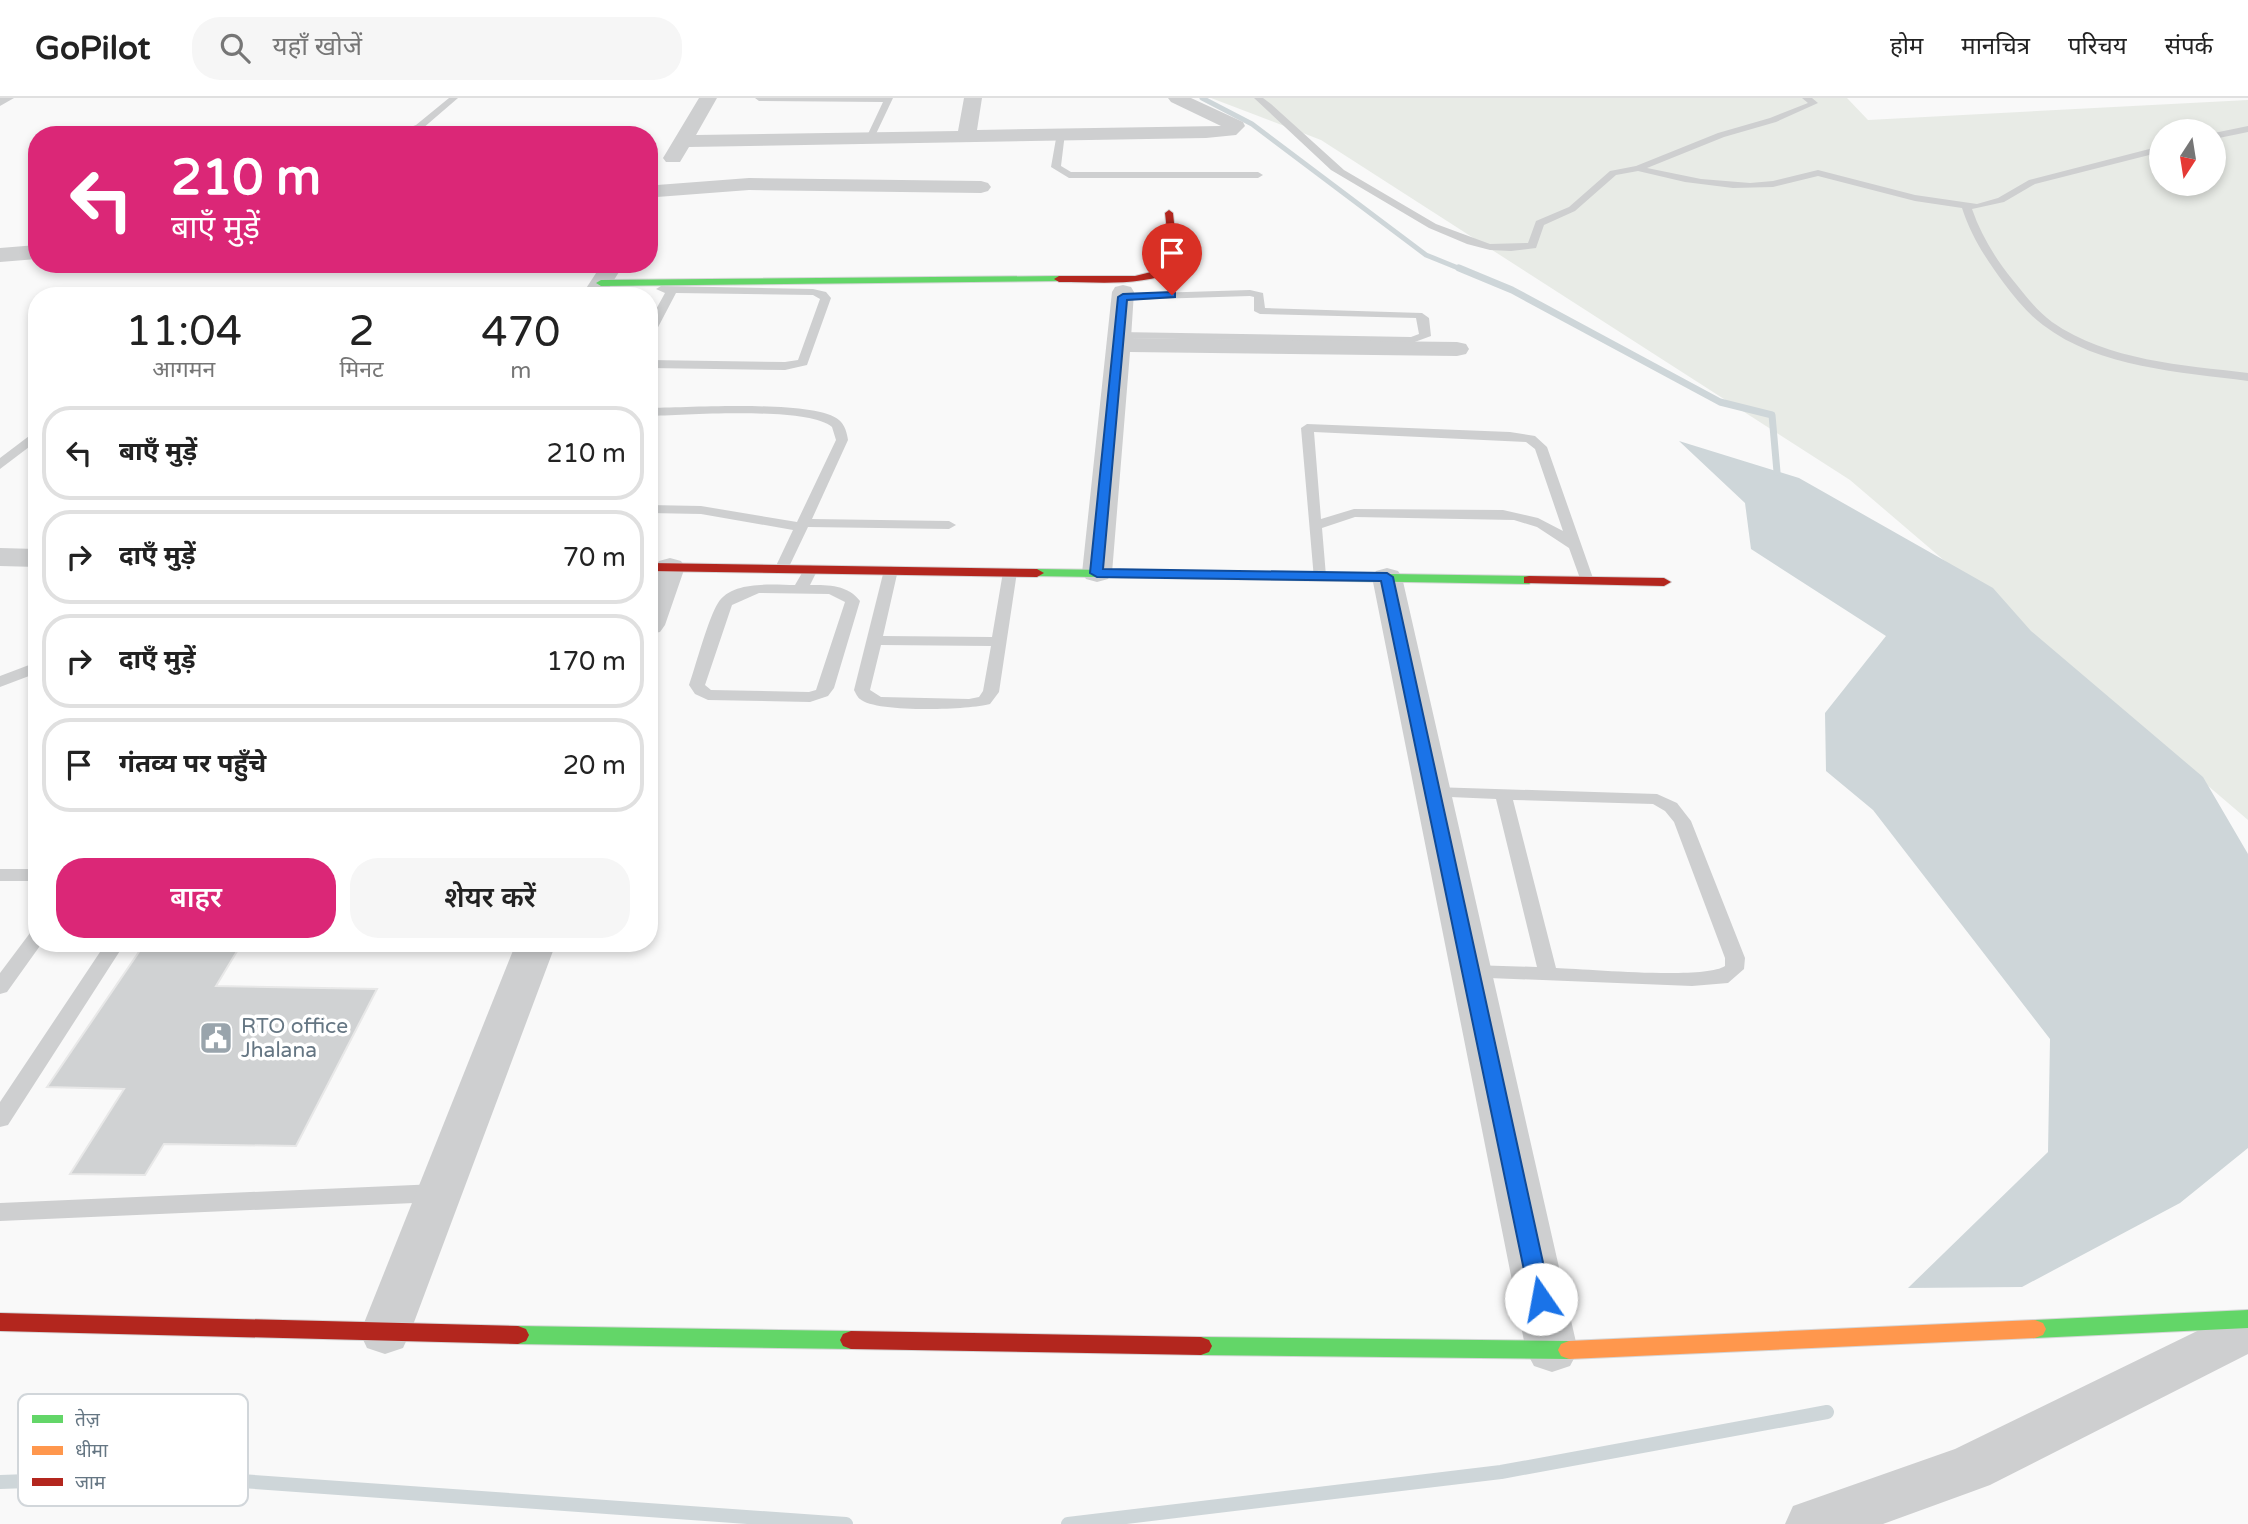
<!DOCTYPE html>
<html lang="hi">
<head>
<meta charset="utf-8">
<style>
  body { margin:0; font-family:"Varela Round","Noto Sans Devanagari",sans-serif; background:#f6f6f6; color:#222; height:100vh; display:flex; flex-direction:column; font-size:26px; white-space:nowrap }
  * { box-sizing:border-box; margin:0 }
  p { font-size:23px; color:#767676 }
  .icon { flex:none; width:38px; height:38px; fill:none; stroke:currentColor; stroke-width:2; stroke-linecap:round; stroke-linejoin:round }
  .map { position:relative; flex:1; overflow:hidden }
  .details { position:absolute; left:28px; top:189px; width:630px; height:665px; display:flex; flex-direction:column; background:#fff; border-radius:28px; box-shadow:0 4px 10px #0003 }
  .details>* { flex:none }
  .top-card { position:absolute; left:28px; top:28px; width:630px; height:147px; border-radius:28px; box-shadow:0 4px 10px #0003; background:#db2777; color:#fff; overflow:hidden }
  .needle { width:46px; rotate:192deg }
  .fabs { position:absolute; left:2149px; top:21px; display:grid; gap:14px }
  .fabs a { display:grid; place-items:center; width:77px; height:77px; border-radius:50%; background:#fff; box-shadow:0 4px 10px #0003; font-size:35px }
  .pin { position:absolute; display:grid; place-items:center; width:60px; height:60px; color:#fff; margin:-72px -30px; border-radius:50% 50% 50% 0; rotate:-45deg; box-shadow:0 0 7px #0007 }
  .pin .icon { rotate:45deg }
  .me { position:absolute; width:77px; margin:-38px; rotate:348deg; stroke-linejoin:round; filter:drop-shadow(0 0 5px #0008) }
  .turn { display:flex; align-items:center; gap:24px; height:147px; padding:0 28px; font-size:32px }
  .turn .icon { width:91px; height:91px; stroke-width:2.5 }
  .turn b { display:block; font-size:49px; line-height:60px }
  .eta { display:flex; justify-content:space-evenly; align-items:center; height:119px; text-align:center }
  .eta b { font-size:42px; font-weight:600; line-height:49px }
  .button { display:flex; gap:14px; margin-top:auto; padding:14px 28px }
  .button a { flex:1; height:80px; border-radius:28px; background:#db2777; color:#fff; font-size:28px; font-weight:600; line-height:80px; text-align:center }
  .button a+a { background:#f6f6f6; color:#222 }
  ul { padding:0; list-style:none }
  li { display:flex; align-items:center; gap:21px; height:94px; margin:0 14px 10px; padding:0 14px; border:4px solid #e0e0e0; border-radius:28px }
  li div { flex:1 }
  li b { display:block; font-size:26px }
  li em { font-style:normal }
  header { display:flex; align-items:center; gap:42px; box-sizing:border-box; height:98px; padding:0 35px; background:#fff; border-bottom:2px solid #e0e0e0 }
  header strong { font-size:33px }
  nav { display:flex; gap:38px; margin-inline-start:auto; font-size:24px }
  .search { width:490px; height:63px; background:#f6f6f6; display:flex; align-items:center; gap:18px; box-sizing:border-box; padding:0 24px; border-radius:28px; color:#767676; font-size:26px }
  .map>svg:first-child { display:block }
  .green { fill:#e8ebe6; fill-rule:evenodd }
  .water { fill:#ced6d9 }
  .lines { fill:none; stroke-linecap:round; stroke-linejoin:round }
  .stream-far2 { stroke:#ced6d9; stroke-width:5 }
  .stream-far1 { stroke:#ced6d9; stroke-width:7 }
  .stream { stroke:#ced6d9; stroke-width:14 }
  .building { fill:#d0d2d3; stroke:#e8e8e8; stroke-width:2 }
  .fast-casing { stroke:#d5d6d7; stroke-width:2 }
  .slow-casing { stroke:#d5d6d7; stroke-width:2 }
  .jam-casing { stroke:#d5d6d7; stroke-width:2 }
  .lane { fill:#cecfd0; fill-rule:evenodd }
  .street { fill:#cecfd0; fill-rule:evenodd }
  .fast { fill:#63d668; fill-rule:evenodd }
  .slow { fill:#ff974d; fill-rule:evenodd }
  .jam { fill:#b3261e; fill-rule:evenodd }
  .route { fill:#1a73e8; stroke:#114b97; stroke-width:2 }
  .labels { text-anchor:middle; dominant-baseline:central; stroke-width:7; stroke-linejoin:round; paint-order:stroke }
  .poi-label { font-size:21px; fill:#657683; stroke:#fff; text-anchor:start }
  .key { fill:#fff; stroke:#d1d6da; stroke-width:2 }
  .key-label { font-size:19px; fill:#657683 }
</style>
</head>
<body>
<header>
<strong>GoPilot</strong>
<div class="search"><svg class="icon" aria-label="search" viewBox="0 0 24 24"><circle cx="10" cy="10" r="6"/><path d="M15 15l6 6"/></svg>यहाँ खोजें</div>
<nav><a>होम</a><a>मानचित्र</a><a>परिचय</a><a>संपर्क</a></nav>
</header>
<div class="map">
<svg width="2248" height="1426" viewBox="0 0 2248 1426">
  <rect width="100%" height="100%" fill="#f9f9f9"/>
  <path class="green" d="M1211,0H1847L1868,22L2248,2V722L1850,382L1321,42ZM2161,33H2214V86H2161Z"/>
  <path class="water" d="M1679,343L1799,380L1993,490L2031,533L2203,679L2248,756V1050L2180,1105L2022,1189L1908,1190L2048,1054L2050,941L1873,712L1826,673L1825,615L1886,538L1751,451L1745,405Z"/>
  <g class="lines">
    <path class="stream-far2" d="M1202,0L1252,26L1426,157L1463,172"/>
    <path class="stream-far1" d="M1459,170L1512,192L1720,304L1772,317L1777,374"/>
    <path class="stream" d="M0,1384L170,1378L846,1426
      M1068,1426L1501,1374L1827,1314"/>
  </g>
  <path class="building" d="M145,845H242L216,888L377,891L296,1048L164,1046L145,1077L70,1076L124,991L47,989Z"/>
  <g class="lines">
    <defs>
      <path id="fast" d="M1059,178L1064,181L1062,183L601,188L596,185L601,182Z
        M1037,471L1529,478L1536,482L1529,486L1032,478L1030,475Z
        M2248,1212V1230L2035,1240L2027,1237L2024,1231L2027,1225L2035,1222Z
        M518,1228L851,1233L859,1236L862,1242L859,1248L851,1251L518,1246L510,1243L507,1237L510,1231Z
        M1201,1239L1569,1243L1577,1246L1580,1252L1577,1258L1569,1261L1201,1257L1193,1254L1190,1248L1193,1242Z"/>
      <path id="slow" d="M2035,1222L2043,1225L2046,1231L2043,1237L2035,1240L1569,1261L1561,1258L1558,1252L1561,1246L1569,1243Z"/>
      <path id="jam" d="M1169,112L1173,115L1179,172C1141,189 1100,184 1059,184L1054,181L1059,178H1135L1171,169L1165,115Z
        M649,465L1037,471L1044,475L1037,479L649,473Z
        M1529,478L1664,480L1671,484L1664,488L1524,485V479Z
        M0,1215L518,1228L526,1231L529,1237L526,1243L518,1246L0,1233Z
        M851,1233L1201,1239L1209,1242L1212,1248L1209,1254L1201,1257L851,1251L843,1248L840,1242L843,1236Z"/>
    </defs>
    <use href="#fast" class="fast-casing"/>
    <use href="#slow" class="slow-casing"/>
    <use href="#jam" class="jam-casing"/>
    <path class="lane" d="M449,0H458L422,31L409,36L320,37L316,34L320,31H405L416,27Z
      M755,0H893L875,38L871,41L867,38L883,4L759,3Z
      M1254,0H1263L1271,6L1344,72L1436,126L1490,146L1528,145L1536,123L1569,109L1610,73L1636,68L1718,35L1770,20L1808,5L1802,0H1812L1818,5L1776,24L1724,39L1647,70L1701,81L1750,85L1773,83L1818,72L1915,97L1977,106L1998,100L2029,82L2161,48V54L2035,86L2004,104L1972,111C1981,137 1995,160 2012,181C2024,196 2037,213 2052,224C2108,263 2183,267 2248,275V283C2181,274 2099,270 2043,227C2028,216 2015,200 2003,184C1986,161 1971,138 1962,110L1915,103L1818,78L1773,89L1733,90L1685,84L1638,73L1616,77L1575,113L1544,127L1536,150L1511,153L1490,152L1467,146L1429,130L1331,72Z
      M2248,28V34L2214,41V35Z
      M1061,32L1065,35L1061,68L1071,74H1258L1263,77L1258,80H1069L1051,69L1057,35Z
      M661,188L813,191L826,194L831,200L807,267L785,272L649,270V262L785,264L798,262L820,201L813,197L676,195L655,235L649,238V224L665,195L656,191Z
      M1250,192L1263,195L1265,210L1422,215L1429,220L1431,238L1412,245L1119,240L1113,237L1119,234L1411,239L1419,236L1416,220L1260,216L1254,213V199L1250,198L1123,202L1118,199L1123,196Z
      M649,310C685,310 815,301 839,322C845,327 847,335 848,342L812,421L949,423L956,427L949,431L808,429L787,473H777L775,470L793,432L701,416L649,415V407L701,408L797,424L836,342L832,329C807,308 685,317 649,318Z
      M1307,326L1510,334L1535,338L1547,349L1594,483L1592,486H1582L1569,450L1537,429L1514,422L1355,419L1322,430L1326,478L1319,482L1314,481L1301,330ZM1314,334L1526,344L1535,351L1563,433L1538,420L1503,412L1354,411L1321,421Z
      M37,332V343L0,371V360Z
      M811,467L818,471L810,487C829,487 848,487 860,503L834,590L828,598L810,604L708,602L695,596L689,587C696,567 708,521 718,505C732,482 773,487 795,487L806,468ZM759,495L829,496L845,504L816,592L809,594L711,592L705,587L732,507Z
      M891,468L898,472L883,538L992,539L1003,474L1010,470L1015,471L1017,474L999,594L990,606C969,612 875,615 860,601C858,600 855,594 854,592L884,472ZM881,547L991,548L983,593L979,599L969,601L881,599L870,592Z
      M37,564V575L0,589V578Z
      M1433,689L1657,696L1677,705L1691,723L1745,860L1744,871L1728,885L1692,888L1464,879L1461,874L1464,869L1471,867L1537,869L1496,701L1427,698L1424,694ZM1513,702L1653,706L1665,713L1674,724L1725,860V868C1704,882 1587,871 1556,870Z
      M0,771H37V783H0Z
      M37,833V845H42L7,894L0,896V875L30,835Z
      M106,845H125L8,1027L0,1029V1004Z
      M437,1086L445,1089L448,1095L445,1101L437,1104L0,1123V1105Z"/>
    <path class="street" d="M0,0H14L0,8Z
      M699,0H717L696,37L958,33L964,0H982L977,32L1221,28L1171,4L1168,0H1191L1243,24L1245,28L1236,37L1206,40L689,49L680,64H666L663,60Z
      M749,80L981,83L988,85L991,89L988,93L981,95L749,92L657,99L649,96L650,89L657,87Z
      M37,147V161L0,164V150Z
      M602,166H624L604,198H581Z
      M1123,187L1131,189L1134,194L1131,240L1457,244L1466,246L1469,251L1466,256L1457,258L1130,254L1112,475L1108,481L1097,484L1086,481L1082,475L1112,194L1115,189Z
      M0,450L37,451V469L0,468Z
      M670,460L681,463L685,469L665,527L660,534L649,536V484L659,463Z
      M1387,470L1398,473L1402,479L1578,1253L1570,1268L1552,1274L1534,1268L1526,1253L1372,479L1376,473Z
      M516,845H556L410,1235L403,1250L385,1256L367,1250L360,1235Z
      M2248,1211V1256L1990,1387L1971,1394L1883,1426H1785L1793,1408L1955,1351L2230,1217Z"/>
    <use href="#fast" class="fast"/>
    <use href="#slow" class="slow"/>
    <use href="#jam" class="jam"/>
  </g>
  <path class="route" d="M1172,194L1175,195V199L1127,202L1103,471L1387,475L1393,479L1551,1201L1548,1207L1541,1210L1533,1207L1530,1201L1381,483L1097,479L1090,475L1118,199L1123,196Z"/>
  <defs>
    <symbol id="civic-square" viewBox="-11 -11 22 22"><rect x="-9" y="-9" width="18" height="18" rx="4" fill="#99a4ac" stroke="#fff"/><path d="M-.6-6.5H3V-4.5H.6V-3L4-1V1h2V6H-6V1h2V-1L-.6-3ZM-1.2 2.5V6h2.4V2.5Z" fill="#fff"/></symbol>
  </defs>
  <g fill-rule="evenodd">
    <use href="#civic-square" x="197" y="921" width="38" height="38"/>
  </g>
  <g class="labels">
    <g class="poi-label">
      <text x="241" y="928">RTO office<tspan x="241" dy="24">Jhalana</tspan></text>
    </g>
  </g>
  <rect x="18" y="1296" width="230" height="112" rx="10" class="key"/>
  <rect x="32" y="1317" width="31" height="8" fill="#63d668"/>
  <rect x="32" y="1348" width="31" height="9" fill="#ff974d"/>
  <rect x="32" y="1380" width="31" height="8" fill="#b3261e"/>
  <g class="key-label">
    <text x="75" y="1328">तेज़</text>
    <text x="75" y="1359">धीमा</text>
    <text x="75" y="1391">जाम</text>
  </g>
</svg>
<div class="fabs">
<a><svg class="needle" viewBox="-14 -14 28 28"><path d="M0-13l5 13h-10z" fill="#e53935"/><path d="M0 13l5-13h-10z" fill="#767676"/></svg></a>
</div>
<div class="pin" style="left:1172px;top:197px;background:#d93025"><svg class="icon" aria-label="arrive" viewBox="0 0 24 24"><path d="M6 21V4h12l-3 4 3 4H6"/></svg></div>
<svg class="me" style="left:1541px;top:1201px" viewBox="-20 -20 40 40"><circle r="19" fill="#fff"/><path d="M0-13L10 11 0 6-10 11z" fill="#1a73e8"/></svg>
<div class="top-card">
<div class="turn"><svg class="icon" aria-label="left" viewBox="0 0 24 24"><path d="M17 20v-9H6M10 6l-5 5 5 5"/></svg><div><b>210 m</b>बाएँ मुड़ें</div></div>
</div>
<section class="details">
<div class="eta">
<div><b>11:04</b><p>आगमन</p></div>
<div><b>2</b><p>मिनट</p></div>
<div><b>470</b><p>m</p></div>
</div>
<ul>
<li><svg class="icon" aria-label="left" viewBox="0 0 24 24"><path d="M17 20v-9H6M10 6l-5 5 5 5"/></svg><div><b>बाएँ मुड़ें</b></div><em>210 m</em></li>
<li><svg class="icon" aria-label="right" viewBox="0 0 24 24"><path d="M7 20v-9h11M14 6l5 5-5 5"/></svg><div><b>दाएँ मुड़ें</b></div><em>70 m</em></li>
<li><svg class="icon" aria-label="right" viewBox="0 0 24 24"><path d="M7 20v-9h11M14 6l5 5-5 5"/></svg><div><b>दाएँ मुड़ें</b></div><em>170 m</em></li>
<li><svg class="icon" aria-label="arrive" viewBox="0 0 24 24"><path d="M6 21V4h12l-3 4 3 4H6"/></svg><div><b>गंतव्य पर पहुँचे</b></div><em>20 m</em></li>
</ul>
<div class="button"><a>बाहर</a><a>शेयर करें</a></div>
</section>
</div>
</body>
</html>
